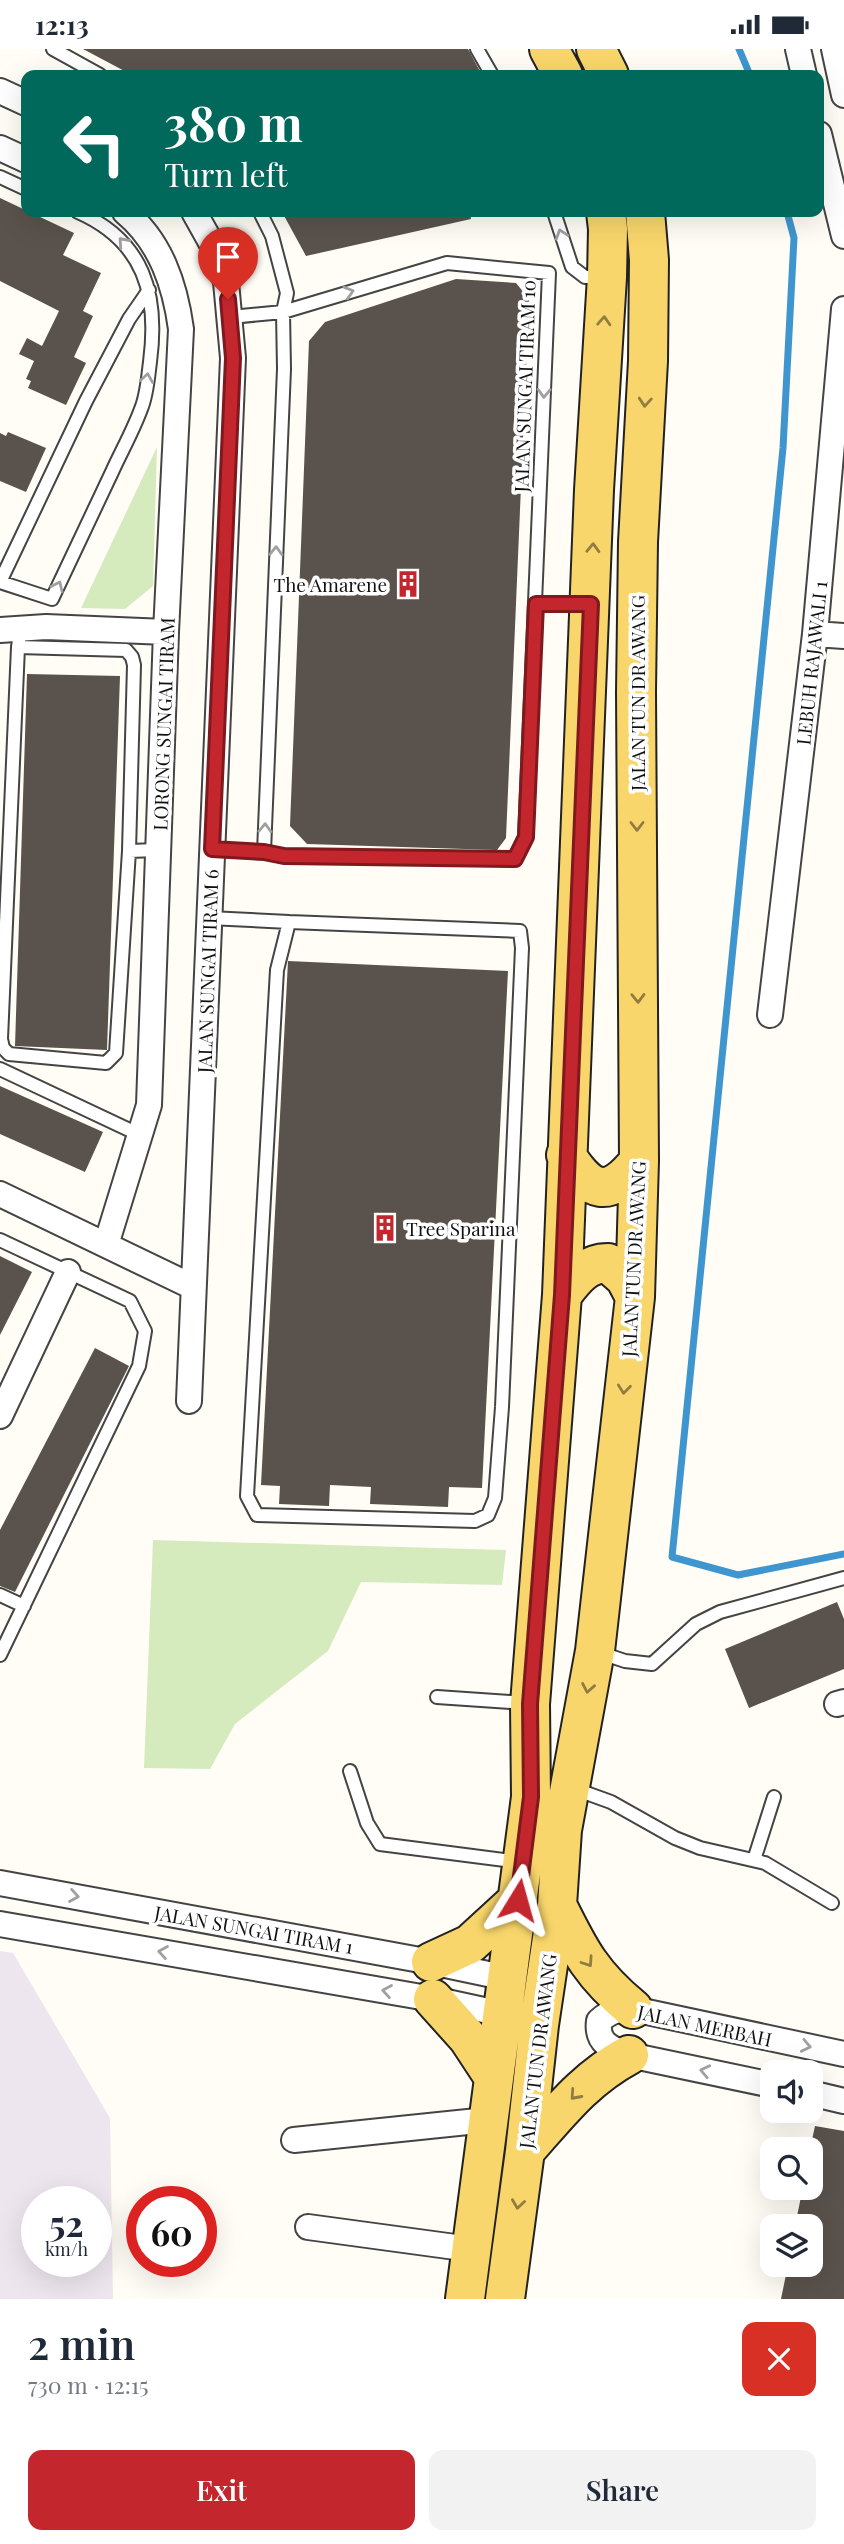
<!DOCTYPE html>
<html lang="en">
<head>
<meta charset="utf-8">
<style>
  body { margin:0; font-family:"Playfair Display",serif; background:#f2f2f3; color:#1f2937; height:100vh; display:flex; flex-direction:column; font-size:26px; white-space:nowrap }
  * { box-sizing:border-box; margin:0 }
  p { font-size:23px; color:#747a83 }
  .icon { flex:none; width:38px; height:38px; fill:none; stroke:currentColor; stroke-width:2; stroke-linecap:round; stroke-linejoin:round }
  .map { position:relative; height:2250px; overflow:hidden }
  .side { display:flex; flex-direction:column; background:#fff; flex:1 }
  .side>* { flex:none }
  .hud { position:absolute; left:21px; top:21px; width:803px; height:147px; border-radius:14px; box-shadow:0 7px 28px #0002; background:#00695c; color:#fff; overflow:hidden }
  .buttons { position:absolute; left:760px; top:2011px; display:grid; gap:14px }
  .buttons a { display:grid; place-items:center; width:63px; height:63px; border-radius:14px; background:#fff; box-shadow:0 7px 28px #0002; font-size:35px }
  .speed { position:absolute; left:21px; top:2137px; display:flex; gap:14px; font-size:35px; font-weight:700; text-align:center }
  .speed>* { display:grid; place-content:center; width:91px; height:91px; border-radius:50%; background:#fff; box-shadow:0 7px 28px #0002; line-height:1 }
  .speed small { font-size:18px; font-weight:400 }
  .speed .limit { border:10px solid #d22; background:#fff; color:#111 }
  .pin { position:absolute; display:grid; place-items:center; width:60px; height:60px; color:#fff; margin:-72px -30px; border-radius:50% 50% 50% 0; rotate:-45deg; box-shadow:0 0 7px #0007 }
  .pin .icon { rotate:45deg }
  .me { position:absolute; width:77px; margin:-38px; rotate:8deg; stroke-linejoin:round; filter:drop-shadow(0 0 5px #0008) }
  .turn { display:flex; align-items:center; gap:24px; height:147px; padding:0 28px; font-size:32px }
  .turn .icon { width:91px; height:91px; stroke-width:2.5 }
  .turn b { display:block; font-size:49px; line-height:60px }
  .round { display:grid; place-items:center; flex:none; width:74px; height:74px; border-radius:14px; background:#f2f2f3 }
  .summary { display:flex; align-items:center; justify-content:space-between; height:119px; padding:0 28px }
  h1 { font-size:42px; font-weight:600; line-height:52px }
  .button { display:flex; gap:14px; margin-top:auto; padding:14px 28px }
  .button a { flex:1; height:80px; border-radius:14px; background:#c4262e; color:#fff; font-size:28px; font-weight:600; line-height:80px; text-align:center }
  .button a+a { background:#f2f2f3; color:#1f2937 }
  .status { display:flex; justify-content:space-between; align-items:center; height:49px; padding:0 35px; background:#fff; direction:ltr }
  .status svg { height:19px; fill:currentColor }
  .map>svg:first-child { display:block }
  .industrial { fill:#eee6ef; fill-rule:evenodd }
  .green { fill:#d5ebbd }
  .lines { fill:none; stroke-linecap:round; stroke-linejoin:round }
  .stream { stroke:#3f96cf; stroke-width:7 }
  .building { fill:#5a524d }
  .lane-casing { stroke:#444; stroke-width:16 }
  .street-casing { stroke:#444; stroke-width:28 }
  .primary-casing { stroke:#222; stroke-width:42 }
  .lane { stroke:#fff; stroke-width:12 }
  .street { stroke:#fff; stroke-width:24 }
  .primary { stroke:#f9d66b; stroke-width:38 }
  .oneway { stroke:#a0a0a0 }
  .oneway2 { stroke:#917d42 }
  .route-casing { stroke:#7f191e; stroke-width:18 }
  .route { stroke:#c4262e; stroke-width:12 }
  .labels { text-anchor:middle; dominant-baseline:central; stroke-width:7; stroke-linejoin:round; paint-order:stroke }
  .street-label { font-size:19px; fill:#111; stroke:#fff }
  .poi-label { font-size:19px; fill:#111; stroke:#fff; text-anchor:end }
</style>
</head>
<body>
<div class="status"><b>12:13</b><svg viewBox="0 0 49 12"><path d="M0 12V9h3v3zM5 12V6h3v6zM10 12V3h3v9zM15 12V0h3v12zM26 1h20v11H26zM47 4h2v5h-2z"/></svg></div>
<div class="map">
<svg width="844" height="2250" viewBox="0 0 844 2250">
  <rect width="100%" height="100%" fill="#fffdf5"/>
  <path class="industrial" d="M0,1902L13,1904L110,2069L113,2250H0ZM37,2152H96V2212H37Z"/>
  <path class="green" d="M157,398L153,537L125,560L81,559Z
    M153,1491L506,1501L502,1536L361,1533L328,1602L235,1675L210,1720L144,1719Z"/>
  <g class="lines">
    <path class="stream" d="M739,0L750,26
      M787,163L794,189L783,399L672,1508L738,1526L844,1505"/>
  </g>
  <path class="building" d="M83,0H468L482,26H132Z
    M0,149L74,184L63,206L101,224L83,262L93,267L74,308L86,314L66,356L28,339L31,332L26,330L34,312L19,305L27,289L42,297L59,262L0,232Z
    M282,163H470L471,170L306,207Z
    M456,230L516,234L529,250L506,789L497,801L307,795L290,777L309,292L325,273Z
    M8,383L46,399L26,443L0,432V384L6,387Z
    M27,625L120,627L107,1001L15,997Z
    M288,912L508,922L482,1439L449,1438L448,1458L370,1455L371,1438L330,1436L329,1457L279,1455L280,1437L261,1436Z
    M0,1037L103,1083L85,1123L0,1085Z
    M0,1207L32,1223L0,1286Z
    M95,1299L129,1317L15,1543L0,1537V1481Z
    M837,1553L844,1570V1620L749,1659L725,1600Z
    M815,2077L844,2082V2250H781L788,2216H810V2177H795L803,2138H810V2100Z"/>
  <g class="lines">
    <defs>
      <path id="lane" d="M53,0L100,26
        M477,0L492,26
        M0,128L26,140
        M554,163L572,218L585,228H603
        M231,268L283,263L447,214L549,224L525,788L515,810L283,807L264,803L284,320L283,263L287,244L272,187L260,163
        M0,533L52,550C72,508 92,466 112,423C121,403 133,382 141,360C147,346 148,328 150,313C159,245 144,192 78,163
        M0,533L86,352L129,270L149,241
        M535,555H584
        M18,598L126,601L132,608L134,616L129,802L116,1004L106,1014L9,1005L3,999L1,990L18,598L21,578
        M212,800L264,803
        M129,802L158,801
        M209,869L289,873
        M289,873L520,882L522,899L502,1358L495,1449L488,1466L475,1472L257,1466L247,1447L277,921Z
        M0,1020L140,1086
        M0,1191L130,1252L145,1282L139,1317L0,1606
        M0,1546L24,1557
        M598,1603L625,1612L652,1615L696,1575L720,1563L844,1529
        M437,1648L526,1654
        M350,1722L367,1774L380,1795L520,1813
        M575,1740L611,1753L675,1789L700,1799L765,1814L832,1854
        M754,1811L774,1748"/>
      <path id="street" d="M798,0L804,26
        M834,0L844,46
        M0,42L26,54
        M819,85L844,187
        M0,99L26,111
        M0,581L46,578L166,583
        M815,585L844,587
        M770,966L815,585L844,260
        M0,1145L193,1238
        M106,1196L149,1056L166,583L181,280C175,236 161,193 125,163
        M189,1352L233,309L226,233L213,197L194,163
        M0,1367L68,1223
        M837,1655L844,1653
        M0,1834L431,1913L507,1929
        M0,1875L433,1950L502,1965
        M772,2036L629,2006C611,2000 596,1994 599,1972C610,1962 618,1960 633,1960L844,2005
        M810,2044L844,2052
        M294,2091L487,2071
        M308,2178L470,2200"/>
      <path id="primary" d="M549,0L563,26
        M596,0L609,26
        M566,1106C591,1144 608,1151 639,1112
        M562,1246C575,1229 586,1214 608,1214L625,1229L635,1248
        M557,1856C580,1903 592,1926 633,1960
        M431,1913L470,1895L518,1851
        M433,1950L468,1989L493,2027
        M525,2102C559,2064 583,2031 629,2006
        M465,2250L531,1748L530,1655L562,1246L594,441L607,228L608,180L606,163
        M505,2250L525,2102L539,1976L557,1856L562,1781L595,1602L635,1248L639,1112L636,643L638,493L648,312L649,211L645,163"/>
    </defs>
    <use href="#lane" class="lane-casing"/>
    <use href="#street" class="street-casing"/>
    <use href="#primary" class="primary-casing"/>
    <use href="#lane" class="lane"/>
    <use href="#street" class="street"/>
    <use href="#primary" class="primary"/>
  </g>
  <defs><path id="oneway-chevron" d="M-2-3.5L2.5 0L-2 3.5" fill="none" stroke-width="1.6" stroke-linecap="round" stroke-linejoin="round" transform="scale(1.75)"/></defs>
  <g class="oneway">
    <use href="#oneway-chevron" transform="translate(561 185) rotate(-108)"/>
    <use href="#oneway-chevron" transform="translate(123 193) rotate(-132)"/>
    <use href="#oneway-chevron" transform="translate(349 243) rotate(-17)"/>
    <use href="#oneway-chevron" transform="translate(147 329) rotate(-81)"/>
    <use href="#oneway-chevron" transform="translate(544 344) rotate(92)"/>
    <use href="#oneway-chevron" transform="translate(276 502) rotate(-88)"/>
    <use href="#oneway-chevron" transform="translate(58 537) rotate(-65)"/>
    <use href="#oneway-chevron" transform="translate(265 779) rotate(-88)"/>
    <use href="#oneway-chevron" transform="translate(74 1847) rotate(10)"/>
    <use href="#oneway-chevron" transform="translate(163 1903) rotate(-170)"/>
    <use href="#oneway-chevron" transform="translate(387 1942) rotate(-170)"/>
    <use href="#oneway-chevron" transform="translate(806 1997) rotate(12)"/>
    <use href="#oneway-chevron" transform="translate(705 2022) rotate(-168)"/>
  </g>
  <g class="oneway2">
    <use href="#oneway-chevron" transform="translate(604 272) rotate(-87)"/>
    <use href="#oneway-chevron" transform="translate(645 353) rotate(94)"/>
    <use href="#oneway-chevron" transform="translate(593 499) rotate(-88)"/>
    <use href="#oneway-chevron" transform="translate(637 777) rotate(90)"/>
    <use href="#oneway-chevron" transform="translate(638 949) rotate(89)"/>
    <use href="#oneway-chevron" transform="translate(624 1340) rotate(96)"/>
    <use href="#oneway-chevron" transform="translate(588 1639) rotate(100)"/>
    <use href="#oneway-chevron" transform="translate(588 1913) rotate(56)"/>
    <use href="#oneway-chevron" transform="translate(575 2046) rotate(132)"/>
    <use href="#oneway-chevron" transform="translate(518 2155) rotate(98)"/>
  </g>
  <g class="lines">
    <defs>
      <path id="route" d="M228,250L233,309L212,800L264,803L284,807L515,810L526,788L536,555H591L562,1246L530,1655L531,1748L518,1851"/>
    </defs>
    <use href="#route" class="route-casing"/>
    <use href="#route" class="route"/>
  </g>
  <defs>
    <symbol id="building-bare" viewBox="-9 -9 18 18"><path d="M-4-6H4V6H1V3H-1V6H-4ZM-2.5-4.3h1.7v1.8h-1.7ZM.8-4.3h1.7v1.8H.8ZM-2.5-1h1.7V.8h-1.7ZM.8-1h1.7V.8H.8Z" fill="#c4262e" stroke="#fff" stroke-width="2.5" paint-order="stroke"/></symbol>
  </defs>
  <g fill-rule="evenodd">
    <use href="#building-bare" x="389" y="516" width="38" height="38"/>
    <use href="#building-bare" x="366" y="1160" width="38" height="38"/>
  </g>
  <g class="labels">
    <g class="street-label">
      <text transform="translate(524 337) rotate(-88)">JALAN SUNGAI TIRAM 10</text>
      <text transform="translate(811 614) rotate(-84)">LEBUH RAJAWALI 1</text>
      <text transform="translate(637 644) rotate(-90)">JALAN TUN DR AWANG</text>
      <text transform="translate(163 675) rotate(-88)">LORONG SUNGAI TIRAM</text>
      <text transform="translate(207 922) rotate(-88)">JALAN SUNGAI TIRAM 6</text>
      <text transform="translate(633 1210) rotate(-87)">JALAN TUN DR AWANG</text>
      <text transform="translate(254 1880) rotate(10)">JALAN SUNGAI TIRAM 1</text>
      <text transform="translate(705 1976) rotate(12)">JALAN MERBAH</text>
      <text transform="translate(537 2002) rotate(-83)">JALAN TUN DR AWANG</text>
    </g>
    <g class="poi-label">
      <text x="387" y="535">The Amarene</text>
      <text x="406" y="1179" text-anchor="start">Tree Sparina</text>
    </g>
  </g>
</svg>
<div class="buttons">
<a><svg class="icon" aria-label="sound" viewBox="0 0 24 24"><path d="M4 9h4l5-4v14l-5-4H4zM17 9q2 3 0 6"/></svg></a>
<a><svg class="icon" aria-label="search" viewBox="0 0 24 24"><circle cx="10" cy="10" r="6"/><path d="M15 15l6 6"/></svg></a>
<a><svg class="icon" aria-label="layers" viewBox="0 0 24 24"><path d="M12 4l9 5-9 5-9-5zM3 14l9 5 9-5"/></svg></a>
</div>
<div class="speed"><div>52<small>km/h</small></div><div class="limit">60</div></div>
<div class="pin" style="left:228px;top:250px;background:#d93025"><svg class="icon" aria-label="arrive" viewBox="0 0 24 24"><path d="M6 21V4h12l-3 4 3 4H6"/></svg></div>
<svg class="me" style="left:518px;top:1851px" viewBox="-20 -20 40 40"><path d="M0-17L14 15 0 8-14 15z" fill="#c4262e" stroke="#fff" stroke-width="4"/></svg>
<div class="hud">
<div class="turn"><svg class="icon" aria-label="left" viewBox="0 0 24 24"><path d="M17 20v-9H6M10 6l-5 5 5 5"/></svg><div><b>380 m</b>Turn left</div></div>
</div>
</div>
<section class="side">
<div class="summary"><div><h1>2 min</h1><p>730 m · 12:15</p></div><a class="round" style="background:#d93025;color:#fff"><svg class="icon" aria-label="close" viewBox="0 0 24 24"><path d="M6 6l12 12M18 6L6 18"/></svg></a></div>
<div class="button"><a>Exit</a><a>Share</a></div>
</section>
</body>
</html>
